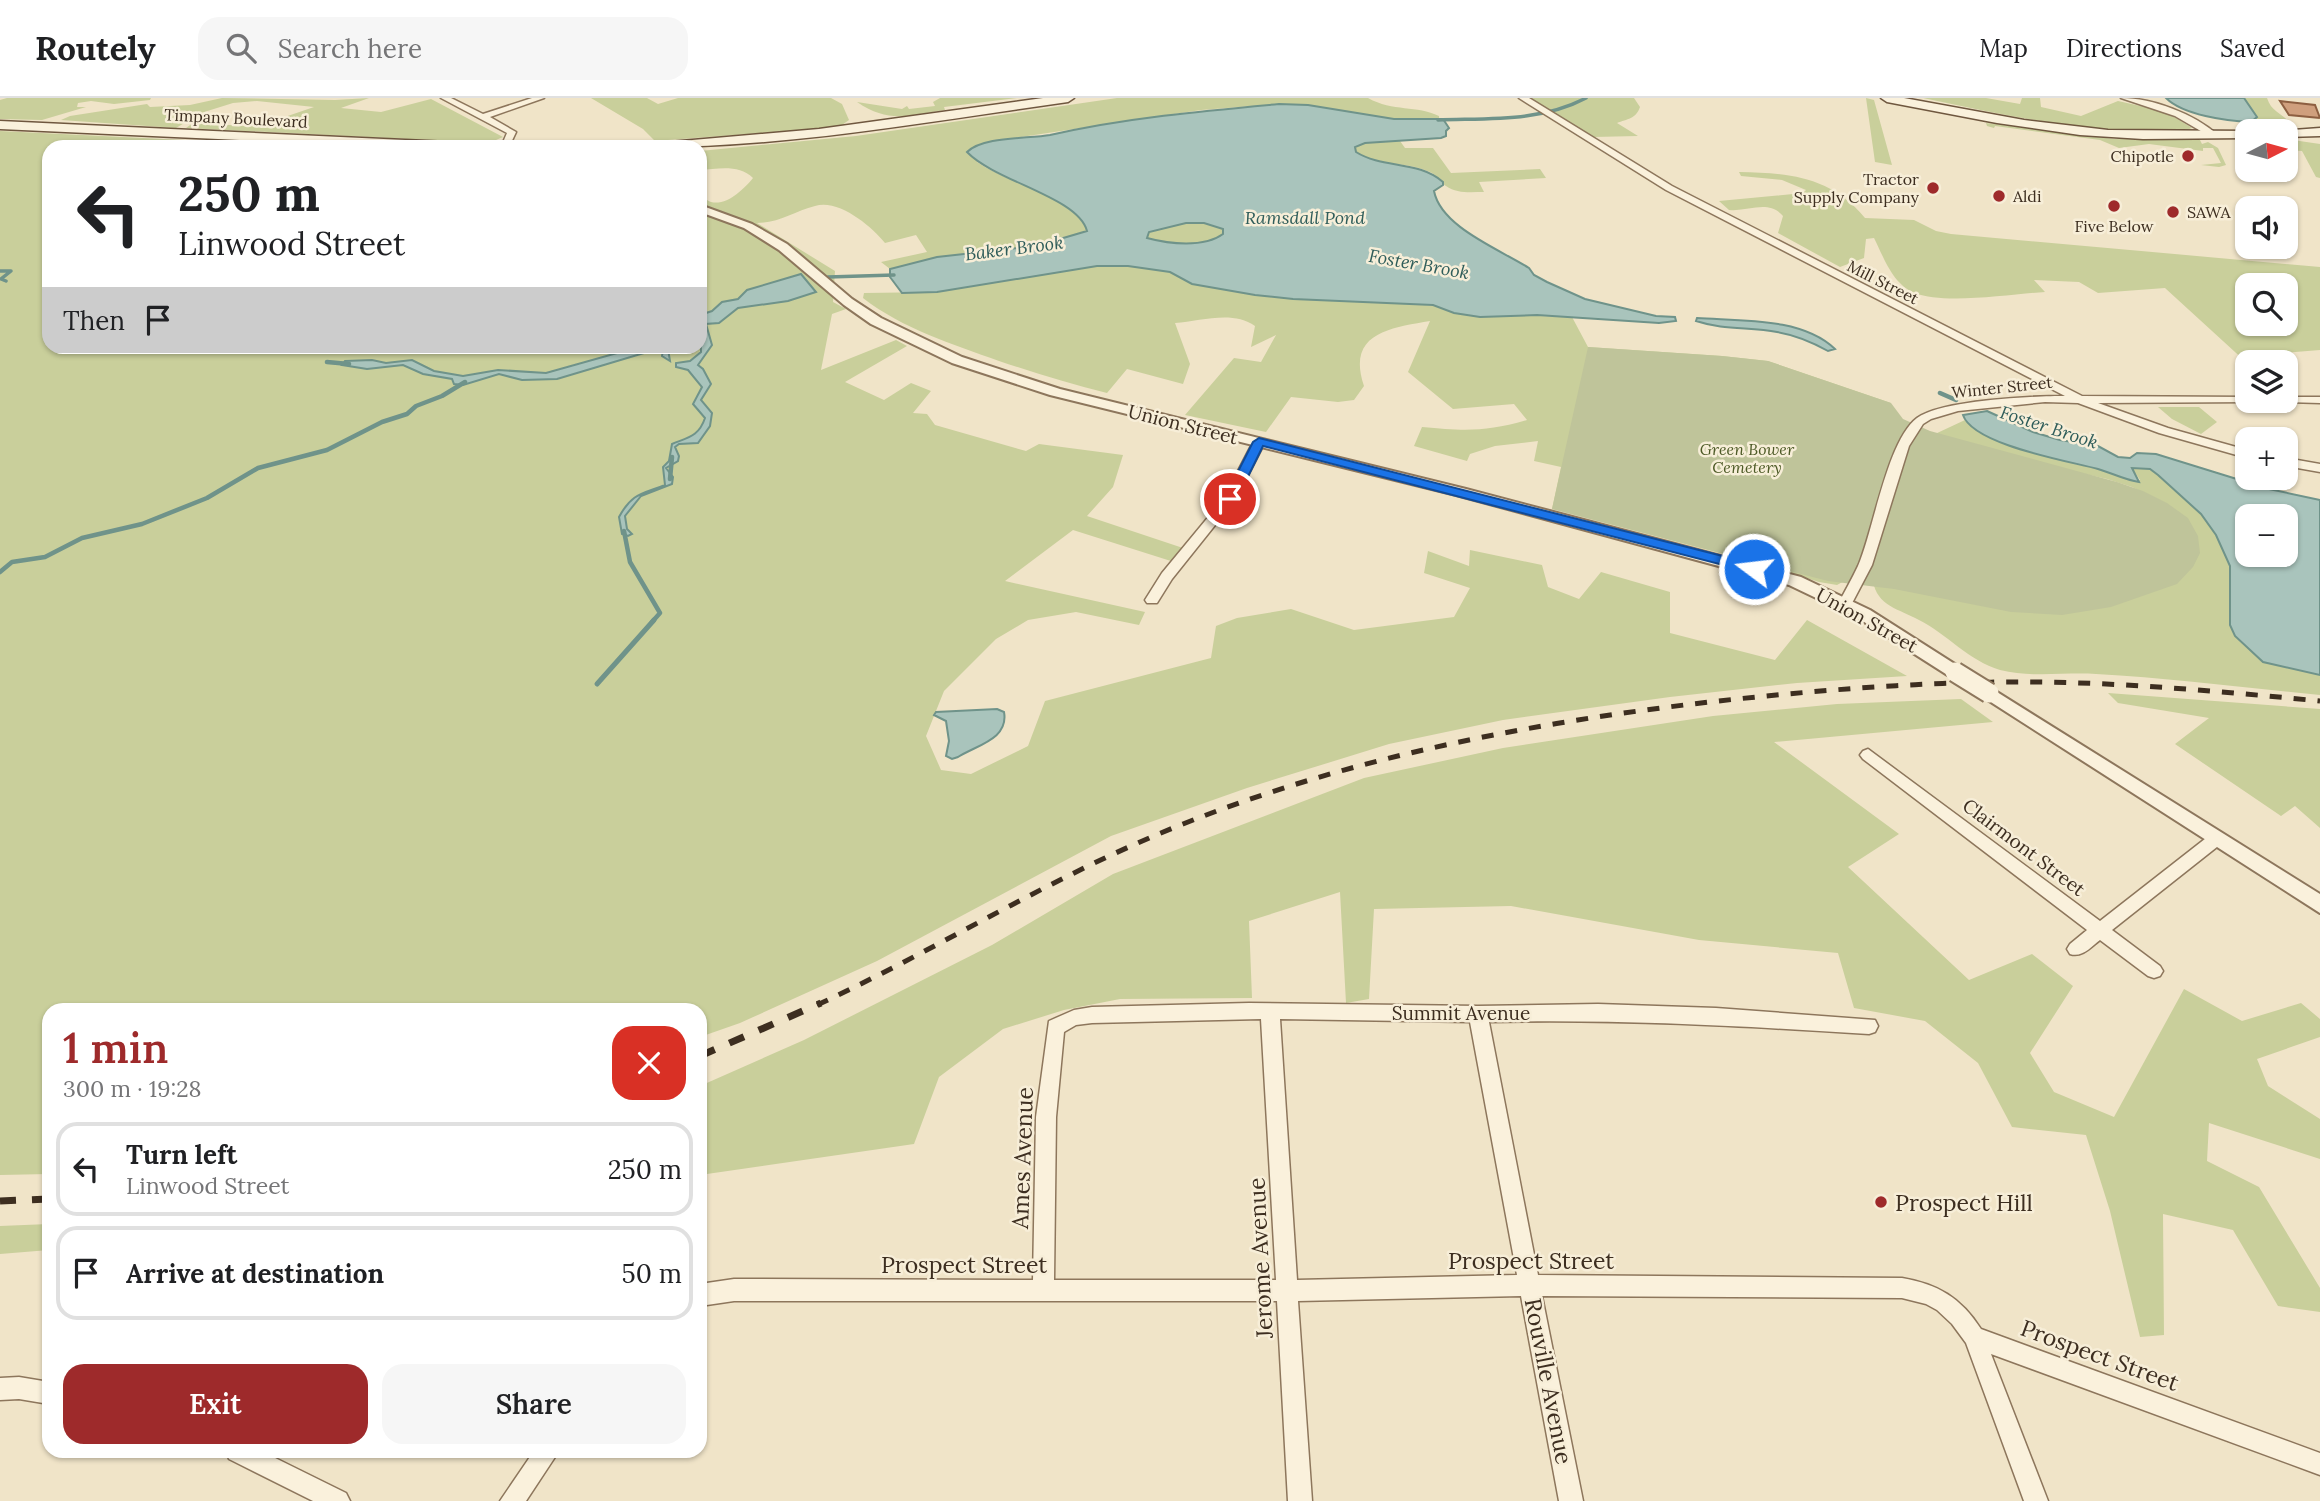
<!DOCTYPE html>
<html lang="en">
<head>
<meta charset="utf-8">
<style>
  body { margin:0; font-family:Lora,serif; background:#f6f6f6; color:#202124; height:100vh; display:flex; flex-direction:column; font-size:26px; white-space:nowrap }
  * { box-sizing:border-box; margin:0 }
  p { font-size:23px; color:#757577 }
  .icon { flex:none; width:38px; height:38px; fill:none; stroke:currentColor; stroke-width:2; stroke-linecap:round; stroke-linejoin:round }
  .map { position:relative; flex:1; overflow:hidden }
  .drawer { position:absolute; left:42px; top:905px; width:665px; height:455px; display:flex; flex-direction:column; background:#fff; border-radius:21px; box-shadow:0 2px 5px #0004 }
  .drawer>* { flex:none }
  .banner { position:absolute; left:42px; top:42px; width:665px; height:214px; border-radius:21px; box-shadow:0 2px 5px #0004; background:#fff; color:#202124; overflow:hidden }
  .needle { width:46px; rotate:84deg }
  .fabs { position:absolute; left:2235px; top:21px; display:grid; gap:14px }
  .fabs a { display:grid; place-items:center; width:63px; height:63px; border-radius:14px; background:#fff; box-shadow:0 2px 5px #0004; font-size:35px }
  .pin { position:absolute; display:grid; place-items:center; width:60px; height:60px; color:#fff; margin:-30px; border:4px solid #fff; border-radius:50%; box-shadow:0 2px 7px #0007 }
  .me { position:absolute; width:77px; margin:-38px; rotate:285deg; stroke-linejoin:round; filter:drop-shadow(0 0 5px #0008) }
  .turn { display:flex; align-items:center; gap:24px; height:147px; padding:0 21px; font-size:32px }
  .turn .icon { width:91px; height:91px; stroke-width:2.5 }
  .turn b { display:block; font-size:49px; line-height:60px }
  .then { display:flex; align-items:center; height:66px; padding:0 21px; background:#0003; gap:14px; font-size:26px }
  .round { display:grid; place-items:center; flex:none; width:74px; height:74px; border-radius:21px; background:#f6f6f6 }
  .overview { display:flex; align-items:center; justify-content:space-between; height:119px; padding:0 21px }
  h1 { font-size:42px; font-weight:600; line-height:52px; color:#9e2a2b }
  .cta { display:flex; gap:14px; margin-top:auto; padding:14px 21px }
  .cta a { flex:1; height:80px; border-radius:21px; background:#9e2a2b; color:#fff; font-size:28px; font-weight:600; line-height:80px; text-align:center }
  .cta a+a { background:#f6f6f6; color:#202124 }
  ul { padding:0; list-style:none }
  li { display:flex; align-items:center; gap:21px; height:94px; margin:0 14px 10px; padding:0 7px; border:4px solid #e0e0e0; border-radius:21px }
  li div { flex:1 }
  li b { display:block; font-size:26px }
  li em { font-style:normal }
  header { display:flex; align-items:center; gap:42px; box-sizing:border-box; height:98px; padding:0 35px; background:#fff; border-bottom:2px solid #e0e0e0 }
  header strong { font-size:33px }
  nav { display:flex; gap:38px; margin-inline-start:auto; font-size:24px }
  .search { width:490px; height:63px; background:#f6f6f6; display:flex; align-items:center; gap:18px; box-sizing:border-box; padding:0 24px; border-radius:21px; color:#757577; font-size:26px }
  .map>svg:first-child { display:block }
  .green { fill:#c9cf9b; fill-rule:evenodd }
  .cemetery { fill:#bfc49a }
  .water { fill:#a9c4bc; stroke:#6f938a; stroke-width:2; fill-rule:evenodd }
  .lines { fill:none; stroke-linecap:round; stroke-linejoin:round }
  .stream-far2 { stroke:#6f938a; stroke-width:3.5 }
  .stream-far1 { stroke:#6f938a; stroke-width:4.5 }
  .stream { stroke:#6f938a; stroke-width:5 }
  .building { fill:#cf9f7d; stroke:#8d5f41; stroke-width:2 }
  .minor-casing { stroke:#8d765c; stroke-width:3 }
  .tertiary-casing { stroke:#8d765c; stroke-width:4 }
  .secondary-casing { stroke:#6f573f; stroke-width:3 }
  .minor { fill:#faf1dc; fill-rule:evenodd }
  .tertiary { fill:#faf1dc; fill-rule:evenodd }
  .secondary { fill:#faf1dc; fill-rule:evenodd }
  .rail-far1 { stroke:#3d2e20; stroke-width:5; stroke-dasharray:12 12; stroke-linecap:butt }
  .rail { stroke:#3d2e20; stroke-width:7; stroke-dasharray:16 16; stroke-linecap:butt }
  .tertiary-bridge-casing { stroke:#8d765c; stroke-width:23; stroke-linecap:butt }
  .tertiary-bridge { stroke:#faf1dc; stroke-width:19 }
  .route { fill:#1a73e8; stroke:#114b97; stroke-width:2 }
  .poi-dot { fill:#9e2a2b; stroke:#f7eed8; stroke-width:2.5 }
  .labels { text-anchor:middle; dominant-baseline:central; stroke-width:5; stroke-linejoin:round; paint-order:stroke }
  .far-street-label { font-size:16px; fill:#3d2e20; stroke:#f7eed8 }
  .far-poi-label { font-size:16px; fill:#3d2e20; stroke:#f7eed8; text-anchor:end }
  .far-park-label { font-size:16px; font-style:italic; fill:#4d5a26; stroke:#f7eed8 }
  .far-water-label { font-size:18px; font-style:italic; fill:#2f5d5a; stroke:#f7eed8 }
  .street-label { font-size:19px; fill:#3d2e20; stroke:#f7eed8 }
  .near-street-label { font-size:23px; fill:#3d2e20; stroke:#f7eed8 }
  .near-poi-label { font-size:23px; fill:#3d2e20; stroke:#f7eed8; text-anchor:start }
</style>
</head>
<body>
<header>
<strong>Routely</strong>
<div class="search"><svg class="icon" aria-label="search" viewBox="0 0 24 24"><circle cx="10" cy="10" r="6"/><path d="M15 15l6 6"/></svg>Search here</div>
<nav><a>Map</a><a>Directions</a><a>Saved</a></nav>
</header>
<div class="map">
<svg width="2320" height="1403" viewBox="0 0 2320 1403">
  <rect width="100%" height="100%" fill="#f0e4c8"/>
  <path class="green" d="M7,0H151L150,2L114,6L91,3L78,5L77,9H86L42,22L0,21V2Z
    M222,0L335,2L369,0L341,10L381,14L431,1L503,39L489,45L186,30L193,25L264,29L276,22L314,9L257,3L233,5L201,15L176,30L61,22L70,18L147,6L150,9L190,7Z
    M591,0H647L658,6L678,0H831L842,6L849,22L842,27L828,30L655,43L643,31Z
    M940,0H1017L944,9L945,12C909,17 889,26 857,4L902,11L907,8L909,11L935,8L933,4Z
    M1117,0H1368C1393,14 1417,7 1439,18V22L1394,21L1308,7L1279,6L1201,12L994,43L977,64C1006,84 1078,102 1087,133L1036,148L937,159L890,171L881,164L927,154L916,137L885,145C871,128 839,101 815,108C795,113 779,125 757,125L835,173L833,204L846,211L832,216L821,272L896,242L907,248L845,284L884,302L911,285L931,293L913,315L927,316L935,327L1026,353L1039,346L1123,357L1113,389L1087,418L1183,450L1174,464L1073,432L1005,483L1145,514L1139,527L1076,514L1028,522L996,541L944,593L926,638L941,672L971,676L1028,648L1045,603L1211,560L1216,528L1237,520L1291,511L1354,532L1454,519L1470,490L1424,475L1428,453L1469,468L1470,452L1542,467L1548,489L1579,501L1601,474L1670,494V535L1775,562L1807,522L1907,578L1797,585L1670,599L1503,622L1389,646L1247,690L1111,738L877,863L740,925L700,939V912H49V1076L0,1077V33L330,49H49V248H700V94C702,96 706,103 711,104C727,108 744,91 753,80C739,66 718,71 700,72V53L856,38Z
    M1530,0H1634L1640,9C1636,21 1627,21 1617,25L1638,38L1593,39Z
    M1866,0L1874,2L1892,67L1875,64Z
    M1923,0H1986L2020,6L2022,0H2040L2041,9L2081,18L2118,3L2154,11L2176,20L2192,30C2181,35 2166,33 2154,33C2077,33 1998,16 1923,0Z
    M2244,0H2267C2272,16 2286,16 2293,29L2275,30L2251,24L2254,23L2253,12Z
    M1986,25L2114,41L2200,42L2202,46L2208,44L2218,50L2226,67L2219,69L2201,67L2221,65L2213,50H2203V53L2149,46L2119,50L2100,42L1995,28L1994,30L1987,28Z
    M2286,41L2320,46V80L2316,79L2302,53L2286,52Z
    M1400,43L1405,50H1433L1451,75L1540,71L1546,80L1479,84L1484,94C1471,94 1457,96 1446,88C1441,85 1437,77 1430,74C1405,63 1381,69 1356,54L1355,49L1365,44Z
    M1739,74C1790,75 1831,79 1865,120L1914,122L1936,133L1951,136L2320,169V252L2260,257L2267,264L2247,265L2165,190L2098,195L2079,184L2034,182L2045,194C2012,196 1944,207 1915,195C1893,187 1884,160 1874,140L1866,141L1864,160L1840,169L1778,135L1783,118C1768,101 1749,114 1729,112L1719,103L1803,95L1806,92L1782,82L1741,78ZM2286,187V226H2247V187Z
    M1186,125H1204L1223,131V136C1203,150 1169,145 1147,140L1149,134Z
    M1097,168H1128L1170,174L1192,186L1293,201L1408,205L1509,217L1572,219L1588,249L1722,258L1768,263L1891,305L1848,481L1837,487L1819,484L1769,468L1552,411L1561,369L1534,363L1538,343L1495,348L1470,356L1467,363L1414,348L1422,329C1464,333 1486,334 1527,322L1514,306L1453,311L1408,274L1430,223C1390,230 1346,235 1364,288L1354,302L1338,304L1291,299L1266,334L1185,317L1234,260L1261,264L1276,237L1251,249L1255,228C1233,212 1201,223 1175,225L1190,266L1183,286L1127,271L1107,295C1070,286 1035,275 999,263C952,246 903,231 863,200L864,195L937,194Z
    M2158,309H2199L2217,324L2201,336L2172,321Z
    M1965,322L1977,331L2127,381L2140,382L2132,370L2151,371L2158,377L2201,416L2216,437L2230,468L2229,516L2263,564L2320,577V597C2246,590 2171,580 2096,576C2064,574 2032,580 2000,572C1969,563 1947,536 1919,522C1899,511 1877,508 1873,483L2148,397L2132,389L2107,381L1950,345L1935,336Z
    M2108,595L2320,611V730L2295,708L2281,718L2175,646L2209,620L2118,605Z
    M1961,601L1993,624L1774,644L1899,736L1848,769L1969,882L2032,856L2073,888L2030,955L2054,994L2114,1019L2184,891L2242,923L2301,905L2320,921V939L2257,961L2268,988L2320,1021V1061L2209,1025L2207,1063L2259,1089L2320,1190V1214L2278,1208L2233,1132L2163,1116L2164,1237L2140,1239L2110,1113L2086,1037L2012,1029L1978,965L1925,923L1854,910L1838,855L1699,842L1511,808L1374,811L1369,901L1346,905L1340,794L1249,823L1252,900L1120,901L1064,912L1003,931L939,979L914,1046L700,1077V988L804,942L992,847L1113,776L1364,680L1503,650L1713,618L1837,606Z
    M49,1126V1152L0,1156V1128Z"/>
  <path class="cemetery" d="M1588,249L1722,258L1768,263L1891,305L1903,321L1930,333L2117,384L2143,393L2167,405L2188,420L2198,438L2200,455L2193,469L2177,486L2111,509L2062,517L2011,514L1894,491L1828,483L1552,411Z"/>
  <path class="water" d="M2166,0H2244L2257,19L2251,24C2226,23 2183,17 2166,0Z
    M1279,6L1308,7L1394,21H1443L1449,30L1446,33V38L1441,40L1365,45L1355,49L1356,54C1383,71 1418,62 1443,84V87L1434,93C1441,129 1499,151 1529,170L1534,177L1547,184L1585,201L1656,218L1675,219L1676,223L1659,225L1537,217L1480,219L1454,215L1433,207L1293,201L1255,197L1192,186L1170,174L1128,168H1097L937,194L902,195L890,179V171L937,159L1036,148L1087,133C1078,99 996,84 967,54C983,38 1028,41 1050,37C1125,20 1202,13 1279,6ZM1186,125H1204L1223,131V136C1204,150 1169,146 1147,140L1149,134Z
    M801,176L816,194L788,203L738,210L719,225L706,226L712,247L698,267L703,271L711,286L701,302L712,315L710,328L698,345L679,346L675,349L679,358L678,363L666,370L673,379L672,386L641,398L625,418L627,431L632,436L628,438L622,436L619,419C632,395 642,396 665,387L663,369L669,363L672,346C689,339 699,338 705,320L693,306L702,289L688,272L676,269V265L690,263L701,254L700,217L712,213L722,204L738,201L747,192Z
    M1697,220C1740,223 1802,219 1835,251L1828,253C1812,244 1795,237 1777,234C1750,229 1723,232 1696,223Z
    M642,248L675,249L668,251L670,263L662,258L663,252H654L557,281L522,282L499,276L463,287L454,286L452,281L423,276L403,267L367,271L342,267L345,263L372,262L386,265L412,262L434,273L463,278L498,272L546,275Z
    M1987,313L2033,334L2060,342L2098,348L2118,359L2130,360L2137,355L2156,356L2269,391L2320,402V577L2263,564L2235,538L2230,527V468L2216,437L2201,416L2158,377L2150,371L2132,370L2139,384C2125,382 2112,375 2098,371C2069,363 1973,347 1963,317ZM2286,418V457H2247V418Z
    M997,611L1004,614C1009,641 977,647 958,659L952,661L946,658L949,643L946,623L934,617L936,614Z"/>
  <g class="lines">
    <path class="stream-far2" d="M1438,22C1488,20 1541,24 1586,0
      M0,173H11L1,181L6,183
      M828,179L894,177"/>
    <path class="stream-far1" d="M327,264L349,266
      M1940,295L1956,302
      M670,381L672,359
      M624,433L630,464L660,515L652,524
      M0,474L12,464L45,459L82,440L142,426L207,400L258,370L327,352L382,324L407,316L416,308L442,298L465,284"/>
    <path class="stream" d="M597,586L654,522"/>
  </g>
  <path class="building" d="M2280,3L2315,7L2320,20L2289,17Z"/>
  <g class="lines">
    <defs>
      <path id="minor" d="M441,0H451L483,16L532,0H544L490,19L516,34L509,49H501L507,35Z
        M1519,0H1529L1672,88L2082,298L2247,299V303H2252L2251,304L2098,305L2168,330L2247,352V360L2159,335L2078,305L2045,304L1958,313L1931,321L1923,326L1909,348L1872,467L1850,509H1840L1838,506C1845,493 1852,481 1858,468C1874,431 1887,343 1917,320C1942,302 2033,298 2065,298L1666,92Z
        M2121,0C2153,0 2194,16 2218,37L2211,39L2175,18Z
        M2286,299H2320V305L2282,304Z
        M1259,340L1265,344L1236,401L1172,481L1157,505H1147L1145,502L1162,475L1224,400L1253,344Z
        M2286,360L2320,366V374L2286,368Z
        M1868,651L2100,823L2210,737H2222L2224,741L2222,745L2112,832L2160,868L2163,873L2160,878L2154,880L2148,878L2100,842C2091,849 2082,860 2070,856L2067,851L2070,846L2087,832L1863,661L1860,657L1863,653Z
        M1249,905L1478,908L1598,906L1716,910L1875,922L1878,928L1875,934L1869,936C1742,928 1616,921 1489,924L1538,1177L1902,1180C1938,1186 1961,1200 1981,1231L2320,1355V1377L1991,1256L2048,1403H2024L1966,1245L1952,1226L1937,1212L1926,1206L1902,1200L1542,1198L1583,1403H1559L1521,1198L1298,1203L1312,1403H1288L1277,1203H734L700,1208V1186L734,1181L1033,1182L1036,1019L1049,923L1074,912L1092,909ZM1261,921L1276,1182H1054L1056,1019L1064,934L1076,927L1092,925ZM1280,921L1470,924L1517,1177L1297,1182Z
        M19,1279L49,1284V1306L19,1301L0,1302V1280Z
        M226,1353H261L346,1395L350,1403H313L229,1361Z
        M534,1353H559L526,1403H500Z"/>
      <path id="tertiary" d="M700,107L752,126L787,146L852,201L881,220L962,259L1060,291L1466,391L1801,479L1870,512L1961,570L1964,574L1955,580L1949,578L1858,520L1789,487L1456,397L1050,297L952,265L871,226L844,207L779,152L744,130L700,114Z
        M1989,589L2320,796V815L1983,599L1980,595L1983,591Z"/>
      <path id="secondary" d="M1043,0H1074L1068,4C930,23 791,49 652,49L658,45L819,31Z
        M1881,0H1904L2024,22L2108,32L2251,33H2247V40L2143,41L2080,37L1997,25L1887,4Z
        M0,23L470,45L476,49H389L0,31Z
        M2320,30V38L2286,39V33H2281Z"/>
    </defs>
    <use href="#minor" class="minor-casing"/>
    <use href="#tertiary" class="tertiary-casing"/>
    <use href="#secondary" class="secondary-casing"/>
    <use href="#minor" class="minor"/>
    <use href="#tertiary" class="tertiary"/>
    <use href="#secondary" class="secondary"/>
    <path class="rail-far1" d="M817,907C940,850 1056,776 1183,726C1351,659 1530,625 1709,604C1818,592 1928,583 2038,584C2132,585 2226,594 2320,603"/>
    <path class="rail" d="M700,958L821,905
      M0,1103L49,1101"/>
    <defs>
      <path id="tertiary-bridge" d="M1955,574L1989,595"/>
    </defs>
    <use href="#tertiary-bridge" class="tertiary-bridge-casing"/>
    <use href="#tertiary-bridge" class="tertiary-bridge"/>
  </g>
  <path class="route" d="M1259,340L1754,466L1760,471L1754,475L1263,348L1237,401L1230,404L1226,403L1224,401L1253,344Z"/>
  <g class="poi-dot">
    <circle cx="2188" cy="58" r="7"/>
    <circle cx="1933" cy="90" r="7"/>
    <circle cx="1999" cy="98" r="7"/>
    <circle cx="2114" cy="108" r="7"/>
    <circle cx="2173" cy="114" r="7"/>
    <circle cx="1881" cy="1104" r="7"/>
  </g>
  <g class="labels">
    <g class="far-street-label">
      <text transform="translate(236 20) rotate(3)">Timpany Boulevard</text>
      <text transform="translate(1883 184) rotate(27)">Mill Street</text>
      <text transform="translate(2002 289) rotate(-6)">Winter Street</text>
    </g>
    <g class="far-poi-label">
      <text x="2174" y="58">Chipotle</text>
      <text x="1919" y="81">Tractor<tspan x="1919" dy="18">Supply Company</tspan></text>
      <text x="2013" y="98" text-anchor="start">Aldi</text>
      <text x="2187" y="114" text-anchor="start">SAWA</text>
      <text x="2114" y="128" text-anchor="middle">Five Below</text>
    </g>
    <g class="far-park-label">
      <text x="1747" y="351">Green Bower<tspan x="1747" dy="18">Cemetery</tspan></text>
    </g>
    <g class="far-water-label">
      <text x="1305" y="119">Ramsdall Pond</text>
      <text transform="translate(1014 150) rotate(-7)">Baker Brook</text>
      <text transform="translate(1419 166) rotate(10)">Foster Brook</text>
      <text transform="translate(2049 329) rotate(18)">Foster Brook</text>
    </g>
    <g class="street-label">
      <text transform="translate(1183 326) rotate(14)">Union Street</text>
      <text transform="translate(1867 522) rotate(29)">Union Street</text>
      <text transform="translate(2024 749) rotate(37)">Clairmont Street</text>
      <text x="1461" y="915">Summit Avenue</text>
    </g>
    <g class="near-street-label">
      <text transform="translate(1022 1060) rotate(-88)">Ames Avenue</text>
      <text transform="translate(1260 1160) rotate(-93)">Jerome Avenue</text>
      <text x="1531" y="1162">Prospect Street</text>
      <text x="964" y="1166">Prospect Street</text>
      <text transform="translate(2100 1257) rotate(20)">Prospect Street</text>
      <text transform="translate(1549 1283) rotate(79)">Rouville Avenue</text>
    </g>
    <g class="near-poi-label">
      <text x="1895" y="1104">Prospect Hill</text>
    </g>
  </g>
</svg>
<div class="fabs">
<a><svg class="needle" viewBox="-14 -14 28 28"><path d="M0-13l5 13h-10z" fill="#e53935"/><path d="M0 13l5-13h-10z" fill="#757577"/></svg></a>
<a><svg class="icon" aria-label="sound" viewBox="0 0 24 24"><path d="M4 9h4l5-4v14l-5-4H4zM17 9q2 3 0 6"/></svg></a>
<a><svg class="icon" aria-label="search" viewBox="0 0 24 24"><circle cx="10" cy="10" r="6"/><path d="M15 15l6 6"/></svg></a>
<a><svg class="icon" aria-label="layers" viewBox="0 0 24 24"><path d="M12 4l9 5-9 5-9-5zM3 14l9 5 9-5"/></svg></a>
<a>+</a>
<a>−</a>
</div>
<div class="pin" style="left:1230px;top:401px;background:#d93025"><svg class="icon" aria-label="arrive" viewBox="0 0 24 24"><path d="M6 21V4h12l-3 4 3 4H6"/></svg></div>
<svg class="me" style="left:1754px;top:471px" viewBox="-20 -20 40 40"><circle r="17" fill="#1a73e8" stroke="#fff" stroke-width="3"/><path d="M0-11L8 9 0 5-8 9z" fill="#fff"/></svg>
<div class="banner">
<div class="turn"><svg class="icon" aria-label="left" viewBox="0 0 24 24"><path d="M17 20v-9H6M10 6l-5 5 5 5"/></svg><div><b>250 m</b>Linwood Street</div></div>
<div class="then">Then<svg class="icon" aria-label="arrive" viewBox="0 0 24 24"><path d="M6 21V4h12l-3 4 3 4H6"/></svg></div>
</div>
<section class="drawer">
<div class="overview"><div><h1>1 min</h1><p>300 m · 19:28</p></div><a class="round" style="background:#d93025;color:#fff"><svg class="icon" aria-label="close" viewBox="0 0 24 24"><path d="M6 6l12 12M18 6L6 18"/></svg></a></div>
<ul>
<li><svg class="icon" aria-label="left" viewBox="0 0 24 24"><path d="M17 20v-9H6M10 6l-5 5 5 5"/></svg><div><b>Turn left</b><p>Linwood Street</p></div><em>250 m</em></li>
<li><svg class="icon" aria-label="arrive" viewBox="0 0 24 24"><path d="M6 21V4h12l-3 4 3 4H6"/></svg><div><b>Arrive at destination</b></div><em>50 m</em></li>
</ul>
<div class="cta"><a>Exit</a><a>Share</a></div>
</section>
</div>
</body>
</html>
